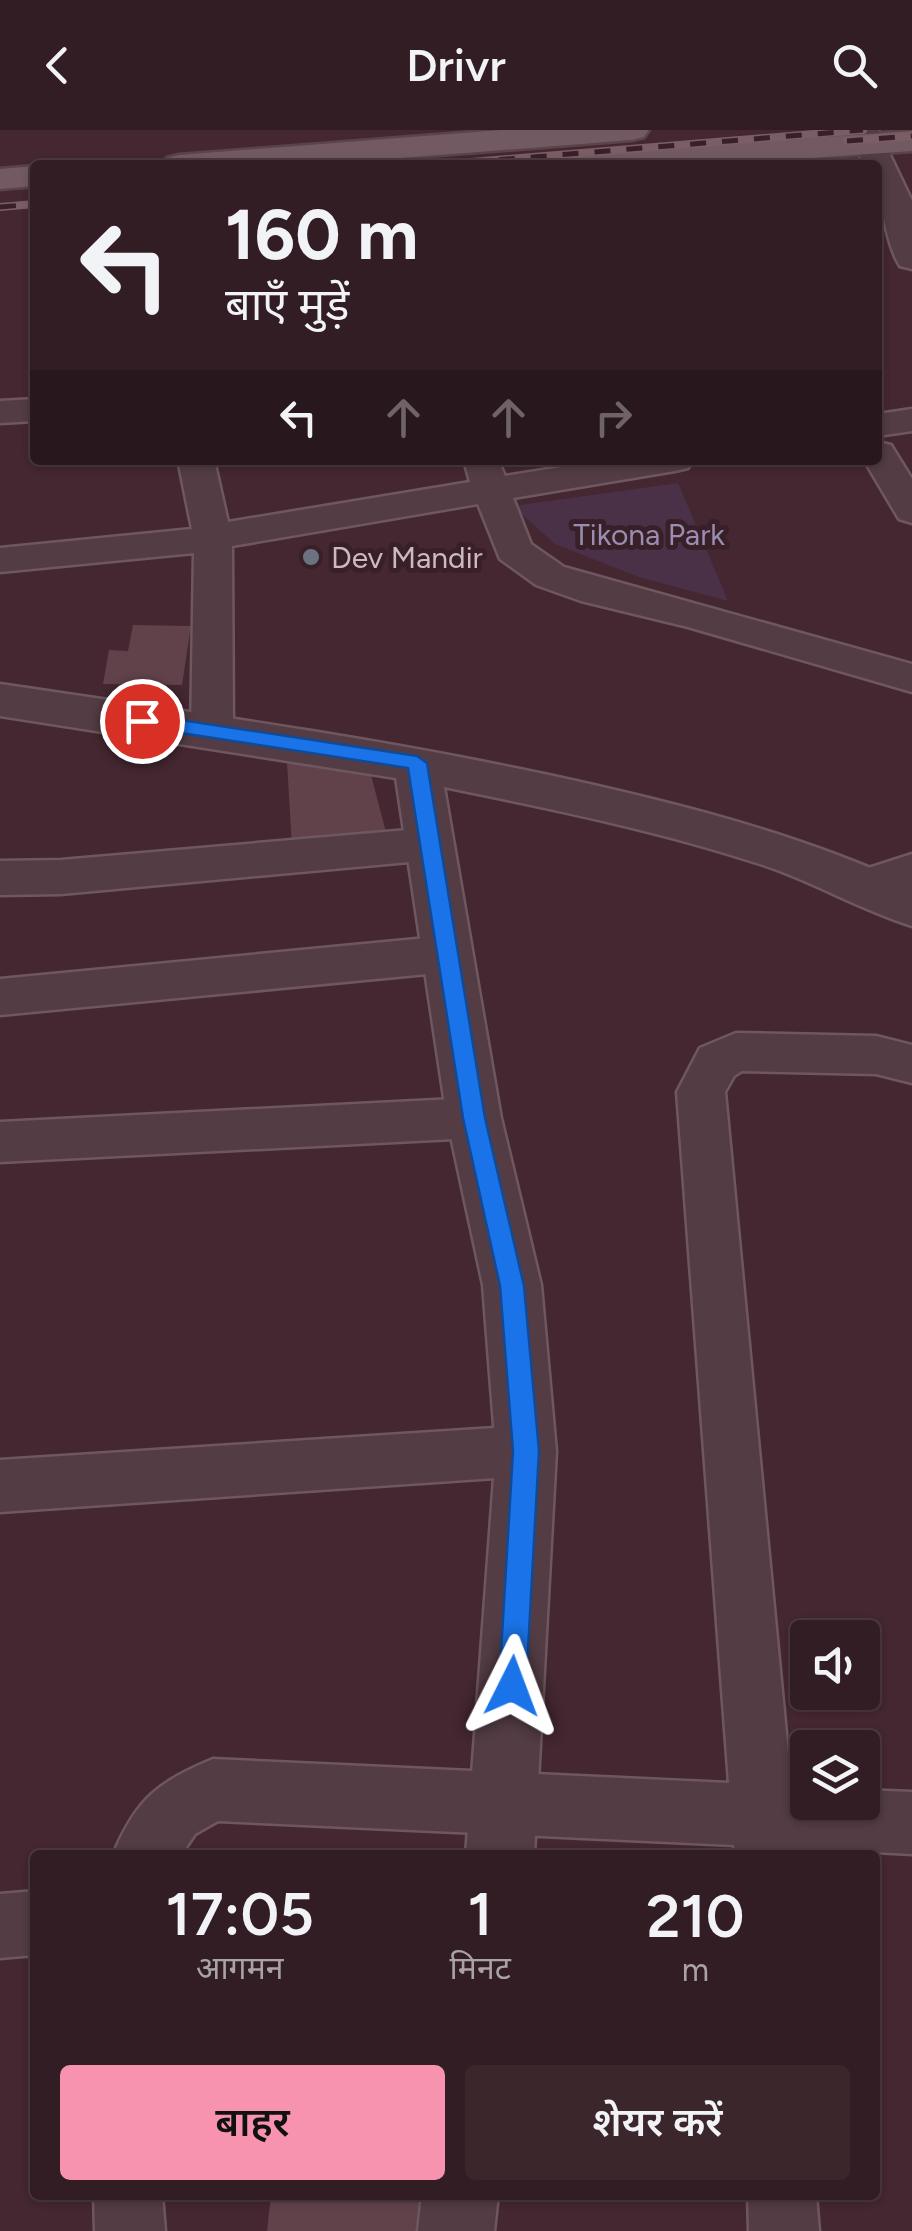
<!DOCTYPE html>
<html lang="hi">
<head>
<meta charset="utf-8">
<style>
  body { margin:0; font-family:Figtree,"Noto Sans Devanagari",sans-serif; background:#3b262c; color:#f1f3f6; height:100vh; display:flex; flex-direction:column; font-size:38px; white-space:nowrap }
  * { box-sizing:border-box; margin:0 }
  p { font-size:32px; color:#a9a2a6 }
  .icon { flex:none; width:55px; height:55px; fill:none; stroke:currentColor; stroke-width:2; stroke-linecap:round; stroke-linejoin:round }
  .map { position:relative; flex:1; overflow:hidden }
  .sheet { position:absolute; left:30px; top:1720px; width:850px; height:350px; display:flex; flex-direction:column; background:#331d24; border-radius:10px; box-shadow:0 2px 8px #0004,0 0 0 2px #4e3b41 }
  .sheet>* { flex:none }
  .top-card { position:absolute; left:30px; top:30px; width:852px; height:305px; border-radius:10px; box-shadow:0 2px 8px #0004,0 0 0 2px #4e3b41; background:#331d24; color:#f1f3f6; overflow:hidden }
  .buttons { position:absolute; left:790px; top:1490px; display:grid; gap:20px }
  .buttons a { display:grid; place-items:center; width:90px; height:90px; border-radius:10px; background:#331d24; box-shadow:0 2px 8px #0004,0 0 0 2px #4e3b41; font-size:50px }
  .pin { position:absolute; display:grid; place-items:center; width:85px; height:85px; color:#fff; margin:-42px; border:5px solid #fff; border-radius:50%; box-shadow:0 2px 10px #0007 }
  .me { position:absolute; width:110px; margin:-55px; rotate:3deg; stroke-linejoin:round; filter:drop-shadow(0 0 8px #0008) }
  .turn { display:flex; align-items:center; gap:35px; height:210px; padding:0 30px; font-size:45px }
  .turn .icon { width:130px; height:130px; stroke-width:2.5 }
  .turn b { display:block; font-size:70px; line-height:85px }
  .lanes { display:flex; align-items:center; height:95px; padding:0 30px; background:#0003; justify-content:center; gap:50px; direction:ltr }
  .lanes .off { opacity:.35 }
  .eta { display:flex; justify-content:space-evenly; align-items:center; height:170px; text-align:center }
  .eta b { font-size:60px; font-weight:600; line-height:70px }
  .action { display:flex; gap:20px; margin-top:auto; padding:20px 30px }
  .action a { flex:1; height:115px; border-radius:10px; background:#f893af; color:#111; font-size:40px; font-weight:600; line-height:115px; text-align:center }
  .action a+a { background:#3b262c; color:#f1f3f6 }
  header { display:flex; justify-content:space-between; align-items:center; height:130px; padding:0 30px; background:#331d24; font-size:45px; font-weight:600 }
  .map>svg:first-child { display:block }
  .green { fill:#4b3148 }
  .building { fill:#61424b }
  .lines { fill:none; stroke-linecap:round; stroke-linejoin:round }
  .minor-casing { stroke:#6e575e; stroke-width:5 }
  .tertiary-casing { stroke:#6e575e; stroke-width:5 }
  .primary-casing { stroke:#5a4349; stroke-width:5 }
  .minor { fill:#533c43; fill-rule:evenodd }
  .tertiary { fill:#533c43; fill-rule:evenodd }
  .primary { fill:#735a62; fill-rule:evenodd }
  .rail-casing { stroke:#7a5e66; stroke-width:8 }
  .rail { stroke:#392028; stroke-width:5; stroke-dasharray:16; stroke-linecap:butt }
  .route { fill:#1a73e8; stroke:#114b97; stroke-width:2.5 }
  .worship-dot { fill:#6b7280; stroke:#392028; stroke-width:4 }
  .labels { text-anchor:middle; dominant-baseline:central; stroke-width:10; stroke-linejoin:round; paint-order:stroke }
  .far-park-label { font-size:30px; fill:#998db1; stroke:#392028 }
  .far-poi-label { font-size:30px; fill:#cdb9bf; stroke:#392028; text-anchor:start }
</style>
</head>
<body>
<header><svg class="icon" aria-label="back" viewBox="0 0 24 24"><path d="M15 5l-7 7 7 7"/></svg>Drivr<svg class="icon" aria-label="search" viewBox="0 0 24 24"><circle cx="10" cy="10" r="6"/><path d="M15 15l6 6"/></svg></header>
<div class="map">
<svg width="912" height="2101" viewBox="0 0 912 2101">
  <rect width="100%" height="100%" fill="#442730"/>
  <path class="green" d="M678,353L728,471L639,447L555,414L513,376Z"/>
  <path class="building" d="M133,495L191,496L182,555L103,554L109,520L128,521Z
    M287,632L371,645L388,710L292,717Z
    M271,2065H437L436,2101H267Z"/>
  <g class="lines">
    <defs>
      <path id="minor" d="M848,0H878L912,71V139L900,136C886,115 878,60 878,35H864Z
        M35,269V291L0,293V271Z
        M912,279V301L878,306V284Z
        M878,312L891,315L912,349V393L899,389L864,330H878Z
        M178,330H214L228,392L470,352L464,330H498L505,346L605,330H693L688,338L675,341L513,368L531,414L564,437L912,534V562L688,497L581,471L536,455L500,429L478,374L232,416L233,602L227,612L212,617L197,612L191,602L194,423L0,442V418L192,399Z
        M431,698L446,703L453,714L446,725L431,730L61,764L0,765V731L61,730Z
        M912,724V757L869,772L853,767L847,755L853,743Z
        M448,806L464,812L471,824L464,836L448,842L0,885V849Z
        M736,903L876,906L912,915V953L876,944L742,941L734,946L725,962L791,1656L808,1657V1672H862V1660L912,1662V1724L797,1718V1725H735L734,1715L218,1691L195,1704L181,1725H113C136,1669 158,1652 213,1629L729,1653L677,962L700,918Z
        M474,968L491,974L498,988L491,1002L474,1008L0,1032V992Z
        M526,1296L545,1303L554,1321L545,1339L526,1346L0,1382V1330Z
        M35,1761V1825L0,1828V1764Z
        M94,2065H162L165,2101H95Z
        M748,2065H816L819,2101H749Z"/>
      <path id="tertiary" d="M0,554C182,581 365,606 544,644C669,671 795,702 912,756V796C861,780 814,752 763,735C660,701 552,679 444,657L501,988L541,1155L556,1321L534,1725H466L496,1321L483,1155L447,988L396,648L0,586Z
        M422,2065H498L494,2101H418Z"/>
      <path id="primary" d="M501,0H649L644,7L632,10L311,35H162L167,28L179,25Z
        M912,1V21L714,35L564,34L569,27L581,24Z
        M35,36V56L0,59V39Z"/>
    </defs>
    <use href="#minor" class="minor-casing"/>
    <use href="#tertiary" class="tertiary-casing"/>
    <use href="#primary" class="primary-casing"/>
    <use href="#minor" class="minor"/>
    <use href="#tertiary" class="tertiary"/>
    <use href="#primary" class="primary"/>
    <defs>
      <path id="rail" d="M847,11L912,6
        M435,35L863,0
        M0,77L35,74"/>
    </defs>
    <use href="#rail" class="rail-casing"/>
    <use href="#rail" class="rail"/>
  </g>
  <path class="route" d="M142,584L417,626L427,633L485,988L524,1156L539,1321L526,1556L522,1566L512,1570L503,1566L499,1556L513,1321L500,1156L463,988L408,638L135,596L132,591Z"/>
  <circle class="worship-dot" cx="311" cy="427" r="10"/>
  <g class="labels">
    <g class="far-park-label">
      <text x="649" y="404">Tikona Park</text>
    </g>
    <g class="far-poi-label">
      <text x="331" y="427">Dev Mandir</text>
    </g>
  </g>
</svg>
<div class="buttons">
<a><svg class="icon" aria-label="sound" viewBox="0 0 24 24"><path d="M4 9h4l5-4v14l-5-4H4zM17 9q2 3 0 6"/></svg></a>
<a><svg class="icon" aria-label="layers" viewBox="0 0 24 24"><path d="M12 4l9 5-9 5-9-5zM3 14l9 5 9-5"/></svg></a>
</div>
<div class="pin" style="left:142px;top:591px;background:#d93025"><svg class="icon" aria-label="arrive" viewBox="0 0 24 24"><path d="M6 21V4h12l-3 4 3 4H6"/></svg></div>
<svg class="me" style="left:512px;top:1556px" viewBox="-20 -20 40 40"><path d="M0-17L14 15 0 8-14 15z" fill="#1a73e8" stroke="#fff" stroke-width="4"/></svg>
<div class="top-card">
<div class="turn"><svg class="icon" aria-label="left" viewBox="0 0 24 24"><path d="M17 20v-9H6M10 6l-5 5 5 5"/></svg><div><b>160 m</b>बाएँ मुड़ें</div></div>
<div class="lanes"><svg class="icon" aria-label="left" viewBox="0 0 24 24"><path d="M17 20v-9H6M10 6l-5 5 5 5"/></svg><svg class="icon off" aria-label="ahead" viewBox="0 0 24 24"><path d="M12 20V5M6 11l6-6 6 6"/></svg><svg class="icon off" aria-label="ahead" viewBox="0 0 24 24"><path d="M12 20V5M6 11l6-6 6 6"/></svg><svg class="icon off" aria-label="right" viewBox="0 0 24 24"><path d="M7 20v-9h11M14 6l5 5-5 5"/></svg></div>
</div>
<section class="sheet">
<div class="eta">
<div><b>17:05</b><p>आगमन</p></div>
<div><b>1</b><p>मिनट</p></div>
<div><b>210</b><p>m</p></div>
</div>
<div class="action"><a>बाहर</a><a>शेयर करें</a></div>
</section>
</div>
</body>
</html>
